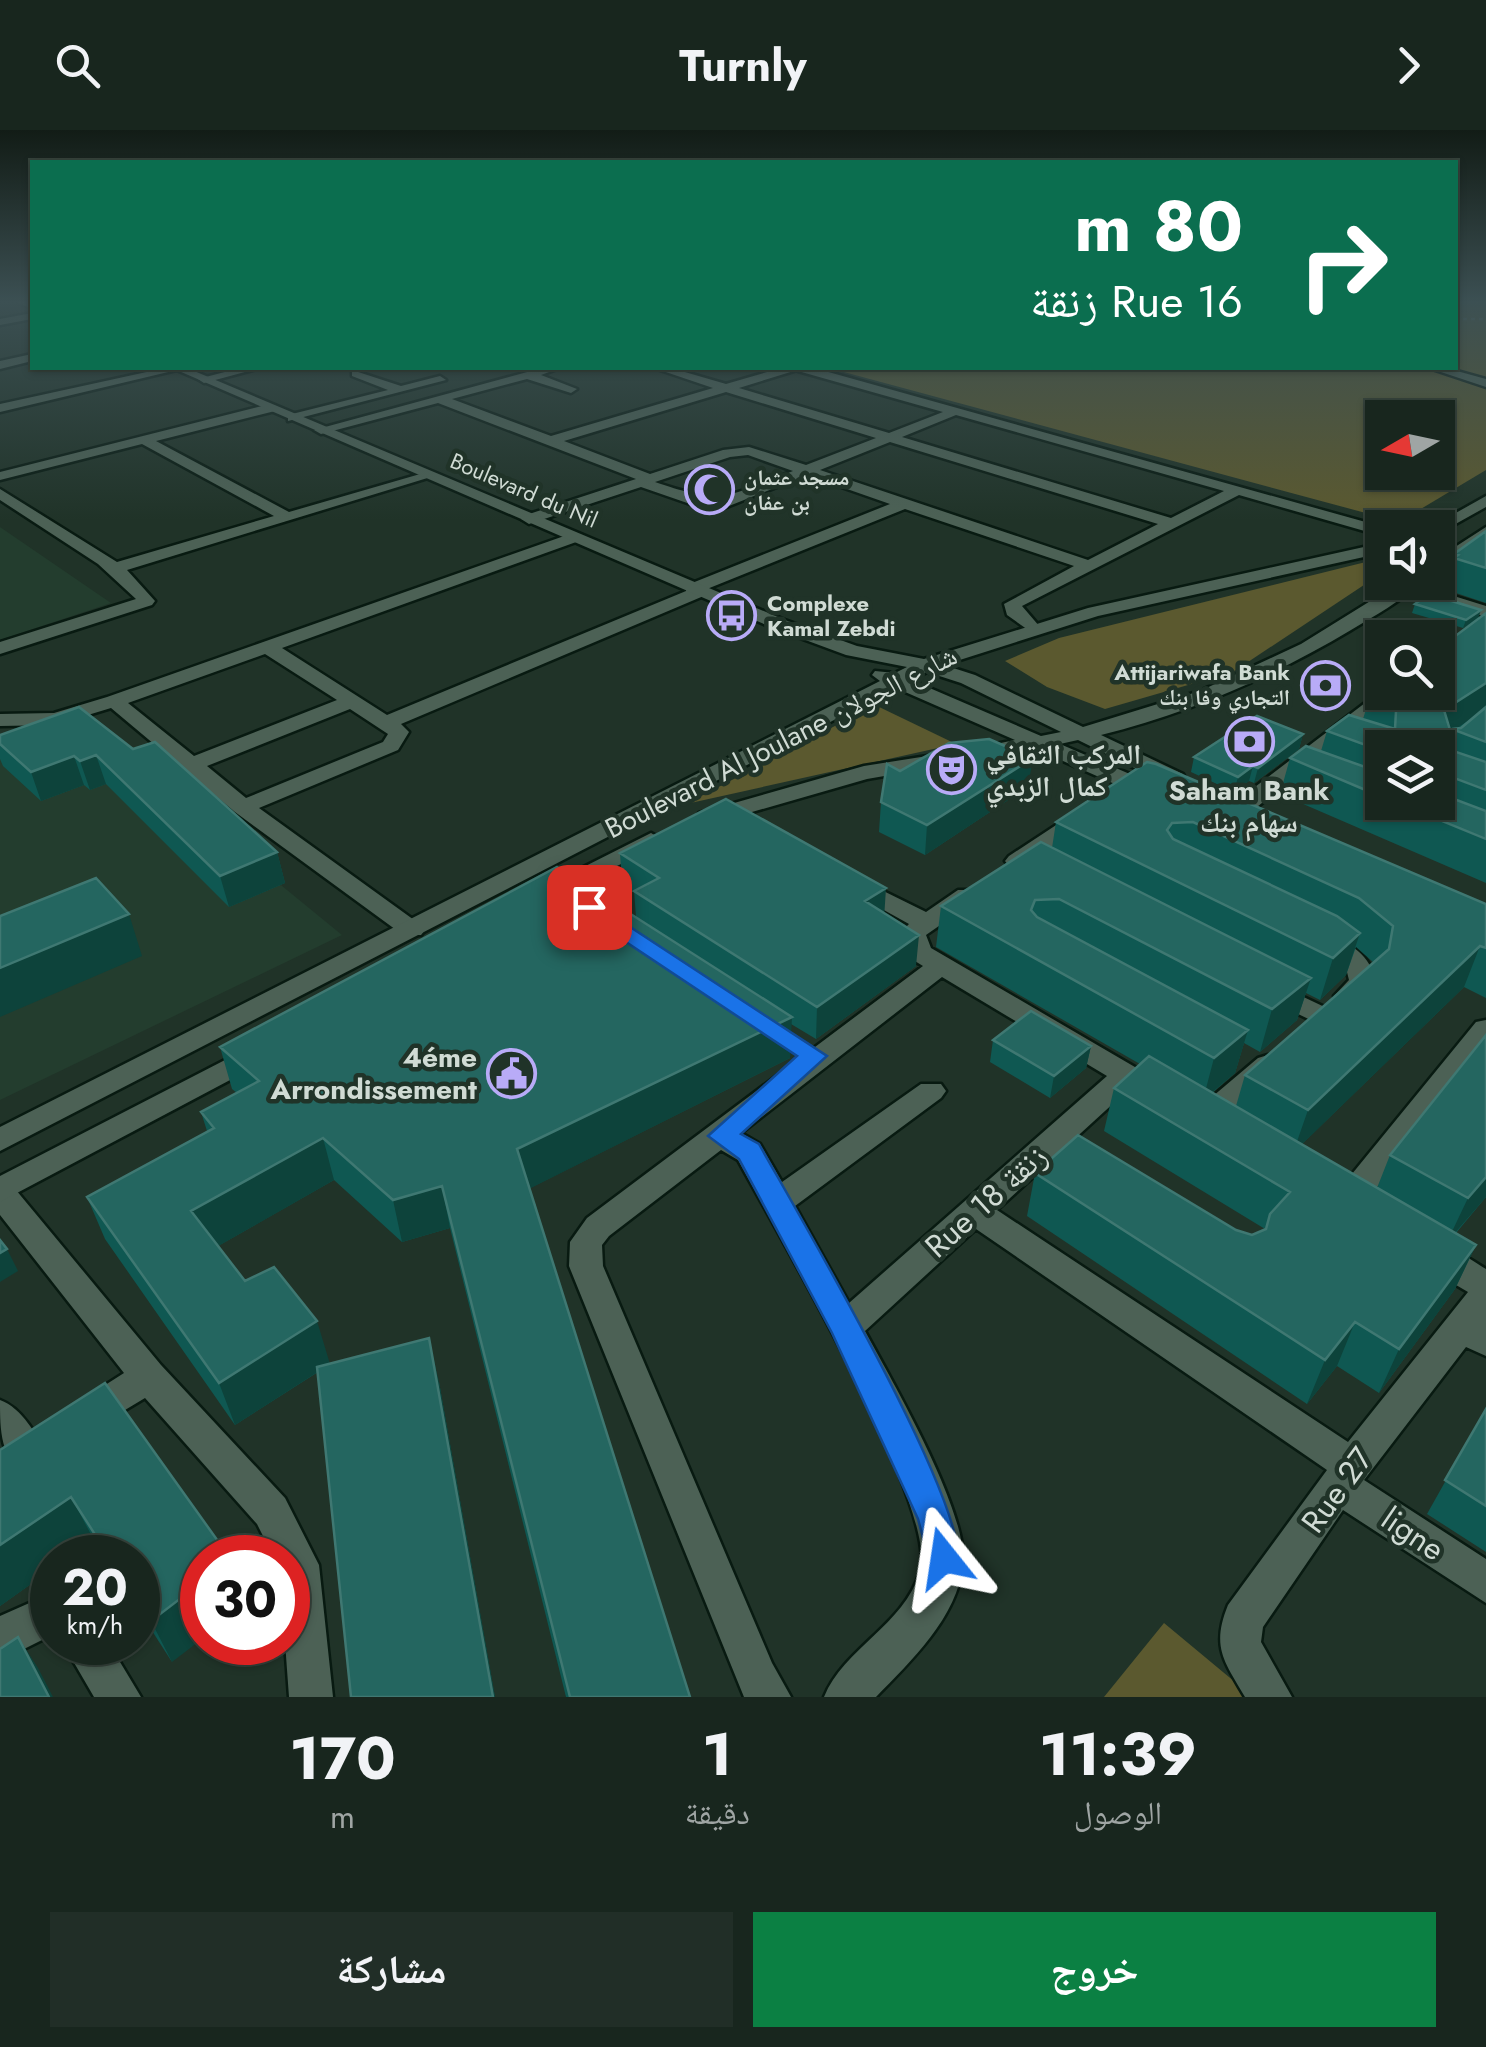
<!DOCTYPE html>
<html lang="ar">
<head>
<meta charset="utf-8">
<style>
  body { margin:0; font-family:Jost,"Noto Naskh Arabic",sans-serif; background:#212e27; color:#f1f3f6; direction:rtl; height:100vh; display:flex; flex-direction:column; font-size:38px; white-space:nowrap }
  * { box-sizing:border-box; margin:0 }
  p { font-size:32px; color:#9fa5a4 }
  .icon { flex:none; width:55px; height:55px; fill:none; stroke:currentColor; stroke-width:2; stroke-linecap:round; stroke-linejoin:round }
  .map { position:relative; height:1567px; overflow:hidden; direction:ltr }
  .sheet { display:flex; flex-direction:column; background:#18261e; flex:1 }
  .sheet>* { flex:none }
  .top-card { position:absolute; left:30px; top:30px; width:1428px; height:210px; border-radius:0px; box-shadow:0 2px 8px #0004,0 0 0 2px #36433c; direction:rtl; background:#0b6e4f; color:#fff; overflow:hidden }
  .needle { width:65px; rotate:261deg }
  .tools { position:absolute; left:1365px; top:270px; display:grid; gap:20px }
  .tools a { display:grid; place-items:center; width:90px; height:90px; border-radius:0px; background:#18261e; box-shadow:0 2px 8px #0004,0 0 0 2px #36433c; font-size:50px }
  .speed { position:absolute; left:30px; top:1405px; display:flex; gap:20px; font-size:50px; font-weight:700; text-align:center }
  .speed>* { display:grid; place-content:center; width:130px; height:130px; border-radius:50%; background:#18261e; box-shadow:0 2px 8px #0004,0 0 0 2px #36433c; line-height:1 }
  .speed small { font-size:25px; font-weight:400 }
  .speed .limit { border:15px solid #d22; background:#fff; color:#111 }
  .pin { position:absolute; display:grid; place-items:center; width:85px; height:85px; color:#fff; margin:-42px; border-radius:20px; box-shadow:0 5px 15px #0006 }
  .me { position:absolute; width:110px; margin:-55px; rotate:345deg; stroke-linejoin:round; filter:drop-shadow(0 0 8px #0008) }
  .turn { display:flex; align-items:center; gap:35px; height:210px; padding:0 50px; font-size:45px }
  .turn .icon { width:130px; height:130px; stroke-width:2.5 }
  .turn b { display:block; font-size:70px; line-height:85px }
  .eta { display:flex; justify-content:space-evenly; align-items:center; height:170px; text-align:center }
  .eta b { font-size:60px; font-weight:700; line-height:70px }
  .cta { display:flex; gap:20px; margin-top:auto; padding:20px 50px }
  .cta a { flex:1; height:115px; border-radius:0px; background:#0b8043; color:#fff; font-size:40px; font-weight:700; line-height:115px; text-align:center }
  .cta a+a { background:#212e27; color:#f1f3f6 }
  header { display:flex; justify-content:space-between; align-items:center; height:130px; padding:0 50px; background:#18261e; font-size:45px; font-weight:700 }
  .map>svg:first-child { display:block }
  .built { fill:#233d2e }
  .green { fill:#5b592f; fill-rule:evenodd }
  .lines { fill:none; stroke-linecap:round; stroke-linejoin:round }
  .street-casing { stroke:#081a11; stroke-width:5 }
  .secondary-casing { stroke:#081a11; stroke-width:5 }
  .path { stroke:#697970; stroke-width:2.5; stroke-dasharray:4 4; stroke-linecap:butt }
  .street { fill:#4c6155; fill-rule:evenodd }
  .secondary { fill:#4c6155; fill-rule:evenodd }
  .wall { fill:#0f5852; fill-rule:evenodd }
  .shaded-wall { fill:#0d433b }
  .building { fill:#246660; stroke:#3f7872; stroke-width:2.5 }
  .route { fill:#1a73e8; stroke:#114b97; stroke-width:2.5 }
  .labels { text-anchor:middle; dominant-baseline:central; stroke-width:9; stroke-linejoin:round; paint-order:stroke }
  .far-poi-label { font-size:22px; font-weight:bold; fill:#d0dbd4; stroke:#203328; text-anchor:start }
  .far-street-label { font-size:22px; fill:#d0dbd4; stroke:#203328 }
  .street-label { font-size:28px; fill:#d0dbd4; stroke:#203328 }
  .poi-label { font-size:28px; font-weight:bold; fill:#d0dbd4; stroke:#203328; text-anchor:start }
  .near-street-label { font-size:32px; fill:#d0dbd4; stroke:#203328 }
</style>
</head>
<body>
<header><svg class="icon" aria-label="forward" viewBox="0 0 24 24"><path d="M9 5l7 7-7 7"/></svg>Turnly<svg class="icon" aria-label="search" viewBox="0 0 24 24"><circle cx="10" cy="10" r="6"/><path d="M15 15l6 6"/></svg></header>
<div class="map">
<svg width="1486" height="1567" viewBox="0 0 1486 1567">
  <rect width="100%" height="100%" fill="#203328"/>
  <path class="built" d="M0,397L111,473L0,510Z
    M76,587L342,805L0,970V618Z"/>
  <path class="green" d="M1455,171H1486V340L1399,392L829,238H1455ZM1382,288H1438V342H1382Z
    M1382,428V443L1233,542L1105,579L1047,557L1005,531L1059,508Z
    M875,575L956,614L686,674Z
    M1164,1493L1253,1567H1104Z"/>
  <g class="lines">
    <defs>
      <path id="street" d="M32,183V189L0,195V189Z
        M32,224V231L0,239V231Z
        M165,238H185L0,282V274Z
        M240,238H260L204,253L198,249Z
        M542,238H560L541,245L577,259L571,263L527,249L452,269L551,306L713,258L654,238H671L726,254L781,238H814L1387,398H1382V406L1239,365L1022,476L1040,497L1031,502L1007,485L1004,474L1074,436L905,379L707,459L706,465L401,594L409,602L398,620L259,678L421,795L425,800L421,805H403L235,682L111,578L55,595L0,596V584L54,583L107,567L567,405H579V411L282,518L387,585L686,461L687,455L890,374L807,345L724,378L693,375L641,357L529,394L521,389L523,386L636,349L438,273L321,304L314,300ZM797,240L798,241L943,282L889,303L739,258ZM726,262L876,308L806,335L749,317L723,320L650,344L564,311ZM956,285L1224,361L1171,388L902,307ZM890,312L1158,394L1088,430L820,340ZM748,325L793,341C727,366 725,376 655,352L730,327ZM265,524L337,570L194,626L128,573ZM350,579L388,604L383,612L246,668L207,636Z
        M352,240L401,256L440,246L446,250L288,291V285L388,260L352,246Z
        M270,274L277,278L275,281L156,311L289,382L427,342L434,346L127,440L155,471L152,475L0,524V512L136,469L98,434L0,370V359L117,432L274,386L142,314L0,350V342Z
        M1400,453H1412L1486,476V487L1400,461Z
        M1382,560L1402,562L1233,696H1217L1214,691L1217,686Z
        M1082,678L1090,680L1093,685L1090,690L1025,736H1009L1005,731L1009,726Z
        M855,747L926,782L958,760H976L979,765L976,770L926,805L931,818L1164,954L1169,961L1164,968L1154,971L1129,959L997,1080L1348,1312L1468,1162L1422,1135L1417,1126L1422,1117C1445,1109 1467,1128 1486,1139V1226L1466,1217L1364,1350L1486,1429V1473L1343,1380L1263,1497L1261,1512L1292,1567H1245C1224,1531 1211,1517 1228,1475L1327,1340L976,1099L865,1201C892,1251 968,1381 963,1434C958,1487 910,1532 876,1567H824C844,1518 904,1495 920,1442C940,1379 774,1096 738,1030L721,1020L609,1106L602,1115L603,1136L772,1533L791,1567H744L569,1136L570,1112L587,1088L923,836L910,828L900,803L909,794L846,759L843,754ZM942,847L1107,946L849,1173L795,1076L941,968L946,961L941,954H921L782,1052L760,1014L741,1003Z
        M1325,805C1350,811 1371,826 1376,852L1357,872H1337L1334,866L1349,850L1346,838L1312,813Z
        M1274,853L1333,881L1337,887L1333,893L1323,896L1265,868L1261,862Z
        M1486,890V918L1356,1084L1345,1087L1334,1084L1329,1075L1334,1066L1476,892Z
        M1268,925L1278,928L1282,935L1278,942L1215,999L1204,1002L1193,999L1189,991L1193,983L1258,928Z
        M0,1050L11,1054L161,1235L285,1368L319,1435L333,1567H289L285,1512L288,1428H274L257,1394L145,1268L90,1301L77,1297L72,1285L77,1273L124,1243L0,1085Z
        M0,1270C22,1278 37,1305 47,1326L41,1338L28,1343C0,1331 0,1300 0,1270Z
        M52,1463V1505L0,1531V1486Z
        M62,1512H108L141,1567H94Z"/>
      <path id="secondary" d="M17,171H32V178L18,173Z
        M172,238H187L785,490L857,516L924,529L1088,478L1382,413V423L1098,486L944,535L975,545L1083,597L1200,561L1301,514L1401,452H1421C1402,471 1374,486 1351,500C1272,547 1190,583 1101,605L1183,644L1186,649L1183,654H1167L1078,610L1060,614L1160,657L1163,662L1160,667H1144L1036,619L972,627V619L1015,610L896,558L0,1021V997L880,551L872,545L875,541L895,543L907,537L846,525L773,498ZM927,542L961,553L1061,602L1041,606L911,550Z
        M1429,238H1446L1486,249V257Z
        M1486,366V377L1443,401L1429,398Z
        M1486,397V409L1438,440V428Z
        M940,624L951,630L948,635L867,649L707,695L696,688L699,683L864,636Z
        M651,703L663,710L659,715L553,768L544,770L532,763Z
        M256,914L266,917L270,924L266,931L0,1072V1046Z"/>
    </defs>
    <use href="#street" class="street-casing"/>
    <use href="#secondary" class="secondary-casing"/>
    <path class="path" d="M1455,189H1486"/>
    <use href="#street" class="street"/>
    <use href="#secondary" class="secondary"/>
  </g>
  <path class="wall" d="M1486,401V473L1444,459L1454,424Z
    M1415,474L1478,489L1463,498L1412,483Z
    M1486,483V753L1280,664L1290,628L1321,621L1327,601L1363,589L1369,570ZM1382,618H1438V672H1382Z
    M1303,604L1299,619L1254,653L1249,651L1234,662L1191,642L1194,627Z
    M0,605L133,619L277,722L285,753L229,777L106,654L90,660L84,655L41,671L3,636L0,629Z
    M1147,632L1486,774V868L1464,857L1302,1014L1377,1058L1390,1025L1486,1067L1456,1103L1476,1115L1455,1159L1379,1263L1337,1236L1307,1274L1027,1086L1035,1043L1252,1105L1265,1099L1104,1001L1114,958L1140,934L936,817L941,776L1052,718L1056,692ZM1356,817L1374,833L1245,945L1236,976L1212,963L1235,943L1244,913L1260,922L1297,890L1306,863L1320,870L1346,845Z
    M900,641L1028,657L925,725L879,702L881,672Z
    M620,723L884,783L916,836L816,909L791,894L790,928L530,1058L690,1567H566L450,1098L402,1112L334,1050L218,1116L245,1151L330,1234L439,1252L495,1567H351L318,1242L235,1295L105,1109L87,1067L207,1001L201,982L237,963L232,959L220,917L636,787L634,761L622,753Z
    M993,910L1091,916L1086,938L1050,968L990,932Z
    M105,1253L172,1532L138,1479V1428H105L94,1410L69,1428H52V1439L0,1476V1320Z
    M1486,1279V1422L1427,1384Z"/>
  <path class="shaded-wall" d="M1481,480L1478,489L1463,498L1466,490Z
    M1486,553V579L1454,600L1452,599L1451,603L1432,615L1444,580Z
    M1303,604L1299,619L1254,653L1258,638Z
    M96,625L106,654L90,660L80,631Z
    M74,626L84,655L41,671L31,642Z
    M1033,628L1028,657L925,725L927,695Z
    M1253,636L1249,651L1234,662L1238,647Z
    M277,722L285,753L229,777L220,746Z
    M886,758L884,789L865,771Z
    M129,784L142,826L0,887V838Z
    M1360,803L1346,845L1320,870L1333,828Z
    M919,805L916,836L816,909L817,877Z
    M1480,816L1464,857L1293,1023L1308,980Z
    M1311,848L1297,890L1260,922L1272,879Z
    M792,887L790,928L523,1062L517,1019Z
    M1248,900L1235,943L1203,970L1214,928Z
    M1091,916L1086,938L1050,968L1054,946Z
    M323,1008L334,1050L206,1123L191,1081Z
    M1486,1047V1067L1447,1112L1468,1068Z
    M442,1056L450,1098L402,1112L393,1070Z
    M1476,1115L1455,1159L1379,1263L1399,1219Z
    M7,1119L18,1141L0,1152V1123Z
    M317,1191L330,1234L235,1295L219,1253Z
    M1355,1192L1337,1236L1307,1274L1325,1230Z
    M429,1208L439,1252L495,1567H493Z
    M71,1367L94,1410L69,1428H52V1439L0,1476V1415Z
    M202,1452V1509L172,1532L151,1491Z
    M18,1507L38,1538L53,1567H49Z"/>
  <path class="building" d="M1486,401V438L1454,428L1458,425L1454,424Z
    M1429,464L1481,480L1466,490L1415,474Z
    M1486,483V553L1444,580L1450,600L1447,619L1486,632V660L1438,642V618H1382V621L1327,601L1349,585L1395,599L1396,581L1369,570L1382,560V562H1438V519Z
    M79,577L133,619L155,612L277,722L220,746L96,625L80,631L74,626L31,642L0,614V605Z
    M1486,577V612L1452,599L1461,598Z
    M1257,586L1303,604L1258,638L1253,636L1238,647L1194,627Z
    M989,609L1033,628L927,695L881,672L887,634L900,641L949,613Z
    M1306,616L1382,643V667L1290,628Z
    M1147,632L1156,634L1486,774V818L1480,816L1308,980L1245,945L1389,819L1393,796L1359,768L1193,692L1172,693L1167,700L1173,709L1337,786L1360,803L1333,828L1056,692Z
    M1438,663L1486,681V709L1396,672H1438Z
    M726,669L886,758L865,771L919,805L817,877L634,761L659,748L620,723Z
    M1041,712L1311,848L1272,879L1059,769L1035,770L1031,780L1037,787L1248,900L1214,928L941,776Z
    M557,737L792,887L517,1019L690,1567H570L442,1056L393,1070L323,1008L191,1081L245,1151L274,1137L317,1191L219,1253L87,1067L214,998L201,982L259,951L220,917Z
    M96,748L129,784L0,838V786Z
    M1031,881L1091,916L1054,946L993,910Z
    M1486,905V1047L1468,1068L1390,1025Z
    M1149,926L1476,1115L1399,1219L1355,1192L1325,1230L1035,1043L1078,1005L1236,1100L1252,1105L1266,1099L1270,1084L1290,1062L1114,958Z
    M0,1110L7,1119L0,1123Z
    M429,1208L493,1567H351L317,1237Z
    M105,1253L230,1428H202V1452L151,1491L138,1470V1428H110L71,1367L0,1415V1320Z
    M1486,1279V1376L1445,1350Z
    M18,1507L49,1567H0V1519Z"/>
  <linearGradient id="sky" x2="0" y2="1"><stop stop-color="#121c16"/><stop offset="0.44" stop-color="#3c5053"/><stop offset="1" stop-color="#3c5053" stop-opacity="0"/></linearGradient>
  <rect width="1486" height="390" fill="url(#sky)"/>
  <path class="route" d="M589,770L827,926L741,1004L759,1014C794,1077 979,1389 957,1441L944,1446L932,1441L918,1389L832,1203L739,1029L708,1006L797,926L581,782V772Z"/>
  <defs>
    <symbol id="mosque-ring" viewBox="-11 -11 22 22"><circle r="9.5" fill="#203328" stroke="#b8abf7" stroke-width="1.5"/><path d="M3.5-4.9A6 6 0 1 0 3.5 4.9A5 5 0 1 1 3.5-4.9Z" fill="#b8abf7"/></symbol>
    <symbol id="bus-ring" viewBox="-11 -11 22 22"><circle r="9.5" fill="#203328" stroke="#b8abf7" stroke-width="1.5"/><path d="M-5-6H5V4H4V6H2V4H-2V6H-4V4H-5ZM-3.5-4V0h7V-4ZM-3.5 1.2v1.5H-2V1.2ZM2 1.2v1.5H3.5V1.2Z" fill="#b8abf7"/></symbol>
    <symbol id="bank-ring" viewBox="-11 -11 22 22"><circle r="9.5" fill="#203328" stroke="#b8abf7" stroke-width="1.5"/><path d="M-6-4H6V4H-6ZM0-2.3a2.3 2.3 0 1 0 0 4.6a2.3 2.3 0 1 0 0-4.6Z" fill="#b8abf7"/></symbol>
    <symbol id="theatre-ring" viewBox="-11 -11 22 22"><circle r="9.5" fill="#203328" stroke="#b8abf7" stroke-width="1.5"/><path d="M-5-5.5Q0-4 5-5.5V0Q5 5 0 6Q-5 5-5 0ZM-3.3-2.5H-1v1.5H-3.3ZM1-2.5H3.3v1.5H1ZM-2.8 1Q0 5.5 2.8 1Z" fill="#b8abf7"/></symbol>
    <symbol id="civic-ring" viewBox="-11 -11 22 22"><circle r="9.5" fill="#203328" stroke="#b8abf7" stroke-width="1.5"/><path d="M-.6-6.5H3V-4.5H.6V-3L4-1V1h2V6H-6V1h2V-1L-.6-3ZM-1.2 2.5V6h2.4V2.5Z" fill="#b8abf7"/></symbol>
  </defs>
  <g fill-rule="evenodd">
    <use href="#mosque-ring" x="682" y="332" width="55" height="55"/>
    <use href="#bus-ring" x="704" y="458" width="55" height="55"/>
    <use href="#bank-ring" x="1298" y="528" width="55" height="55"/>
    <use href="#bank-ring" x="1222" y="584" width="55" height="55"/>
    <use href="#theatre-ring" x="924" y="612" width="55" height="55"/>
    <use href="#civic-ring" x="484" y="916" width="55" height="55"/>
  </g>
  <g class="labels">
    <g class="far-poi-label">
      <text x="744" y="347">مسجد عثمان<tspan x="744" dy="25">بن عفان</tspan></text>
      <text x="767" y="473">Complexe<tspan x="767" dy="25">Kamal Zebdi</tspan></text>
      <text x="1290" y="542" text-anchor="end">Attijariwafa Bank<tspan x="1290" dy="25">التجاري وفا بنك</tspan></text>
    </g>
    <g class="far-street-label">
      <text transform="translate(524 360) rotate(23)">Boulevard du Nil</text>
    </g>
    <g class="street-label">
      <text transform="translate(781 612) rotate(-27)">Boulevard Al Joulane شارع الجولان</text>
    </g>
    <g class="poi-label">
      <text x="986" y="624">المركب الثقافي<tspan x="986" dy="32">كمال الزبدي</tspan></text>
      <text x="1249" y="660" text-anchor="middle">Saham Bank<tspan x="1249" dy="32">سهام بنك</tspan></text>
      <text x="477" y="927" text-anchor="end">4éme<tspan x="477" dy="32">Arrondissement</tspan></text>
    </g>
    <g class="near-street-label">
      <text transform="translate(986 1071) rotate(-42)">Rue 18 زنقة</text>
      <text transform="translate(1337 1360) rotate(-54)">Rue 27</text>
      <text transform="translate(1413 1404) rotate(34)">ligne</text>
    </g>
  </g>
</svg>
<div class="tools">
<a><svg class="needle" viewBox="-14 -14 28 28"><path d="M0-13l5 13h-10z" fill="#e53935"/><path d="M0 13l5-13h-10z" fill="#9fa5a4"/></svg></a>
<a><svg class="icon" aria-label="sound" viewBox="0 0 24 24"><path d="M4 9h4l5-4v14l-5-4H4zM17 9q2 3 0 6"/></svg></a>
<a><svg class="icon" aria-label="search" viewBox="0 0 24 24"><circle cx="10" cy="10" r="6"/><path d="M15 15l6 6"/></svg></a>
<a><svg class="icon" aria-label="layers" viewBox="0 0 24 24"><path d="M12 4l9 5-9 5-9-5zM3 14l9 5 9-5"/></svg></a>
</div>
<div class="speed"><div>20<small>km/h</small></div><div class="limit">30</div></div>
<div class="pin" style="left:589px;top:777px;background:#d93025"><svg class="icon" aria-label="arrive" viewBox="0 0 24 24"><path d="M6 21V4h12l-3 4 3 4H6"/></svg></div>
<svg class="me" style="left:944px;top:1428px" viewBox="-20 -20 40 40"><path d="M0-17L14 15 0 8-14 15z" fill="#1a73e8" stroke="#fff" stroke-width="4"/></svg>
<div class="top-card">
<div class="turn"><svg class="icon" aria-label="right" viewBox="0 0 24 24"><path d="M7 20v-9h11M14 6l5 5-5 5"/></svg><div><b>80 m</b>Rue 16 زنقة</div></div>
</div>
</div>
<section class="sheet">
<div class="eta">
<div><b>11:39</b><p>الوصول</p></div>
<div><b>1</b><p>دقيقة</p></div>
<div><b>170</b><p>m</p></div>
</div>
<div class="cta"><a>خروج</a><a>مشاركة</a></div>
</section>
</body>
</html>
